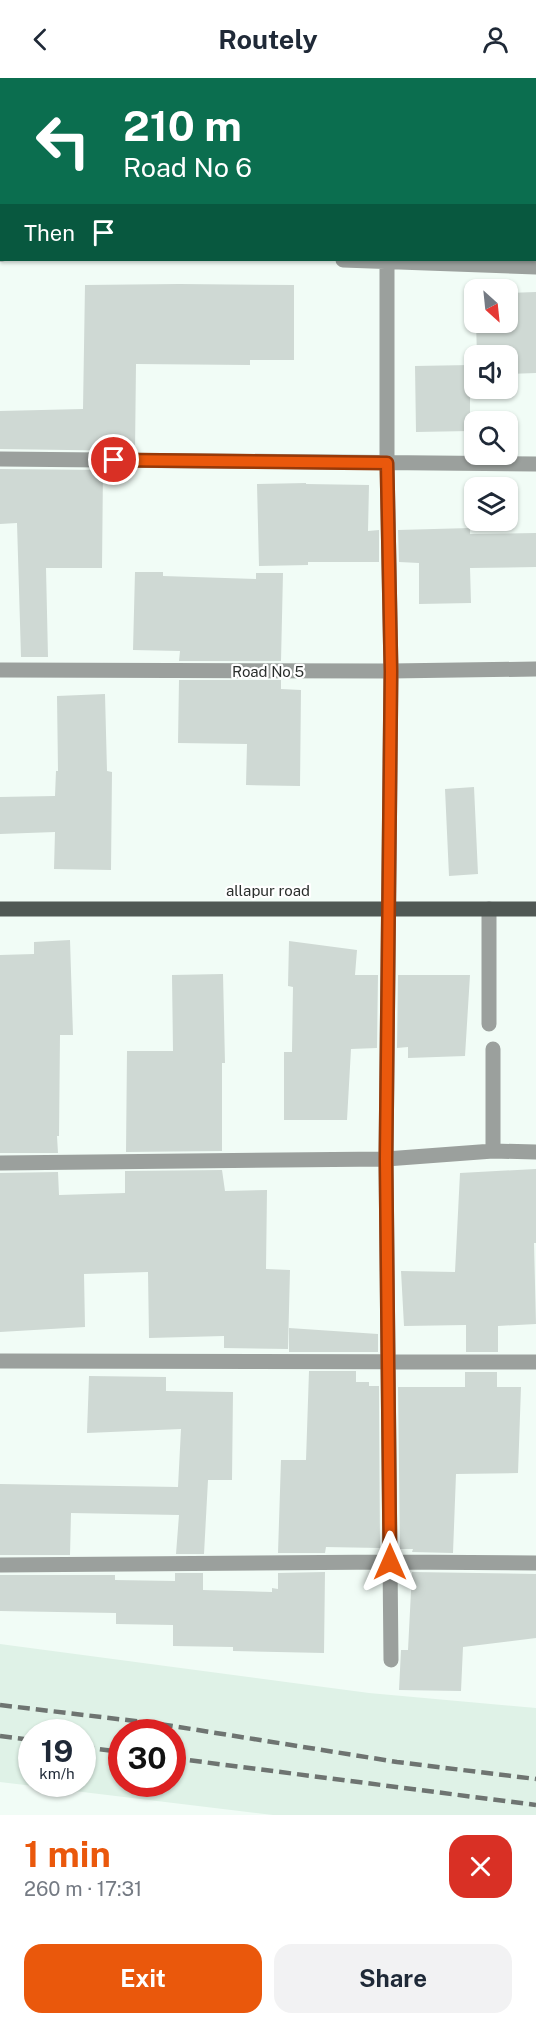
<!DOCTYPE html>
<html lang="en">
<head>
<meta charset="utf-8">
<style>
  body { margin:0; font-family:"Public Sans",sans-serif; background:#f2f2f3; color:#1f2937; height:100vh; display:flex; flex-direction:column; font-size:22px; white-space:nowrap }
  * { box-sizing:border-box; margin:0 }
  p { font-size:20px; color:#747a83 }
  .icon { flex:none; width:33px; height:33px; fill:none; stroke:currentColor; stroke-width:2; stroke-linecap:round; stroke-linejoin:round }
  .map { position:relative; height:1737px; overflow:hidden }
  .sheet { display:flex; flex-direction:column; background:#fff; flex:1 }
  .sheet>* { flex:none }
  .hud { position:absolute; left:0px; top:0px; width:537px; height:183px; box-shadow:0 2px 4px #0004; background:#0b6e4f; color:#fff; overflow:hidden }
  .needle { width:39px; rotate:153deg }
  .tools { position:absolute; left:464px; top:201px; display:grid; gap:12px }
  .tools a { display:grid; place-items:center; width:54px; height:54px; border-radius:12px; background:#fff; box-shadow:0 2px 4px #0004; font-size:30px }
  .speed { position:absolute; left:18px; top:1641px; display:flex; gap:12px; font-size:30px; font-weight:700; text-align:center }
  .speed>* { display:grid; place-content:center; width:78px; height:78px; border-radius:50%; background:#fff; box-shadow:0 2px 4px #0004; line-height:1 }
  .speed small { font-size:15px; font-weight:400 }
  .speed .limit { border:9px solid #d22; background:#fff; color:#111 }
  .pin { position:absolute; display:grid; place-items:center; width:51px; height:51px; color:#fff; margin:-26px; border:3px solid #fff; border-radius:50%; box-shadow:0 2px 6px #0007 }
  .me { position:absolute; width:66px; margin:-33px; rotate:0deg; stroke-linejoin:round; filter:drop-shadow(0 0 4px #0008) }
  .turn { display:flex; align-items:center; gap:21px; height:126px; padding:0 24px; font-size:27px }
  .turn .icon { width:78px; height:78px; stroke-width:2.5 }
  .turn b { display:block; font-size:42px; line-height:51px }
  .then { display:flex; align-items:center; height:57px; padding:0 24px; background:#0003; gap:12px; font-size:22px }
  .round { display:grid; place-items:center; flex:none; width:63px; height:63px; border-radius:18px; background:#f2f2f3 }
  .summary { display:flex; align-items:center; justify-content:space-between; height:102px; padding:0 24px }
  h1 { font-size:36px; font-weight:700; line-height:45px; color:#ea580c }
  .button { display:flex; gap:12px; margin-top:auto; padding:12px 24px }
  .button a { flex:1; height:69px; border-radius:18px; background:#ea580c; color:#fff; font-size:24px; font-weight:700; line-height:69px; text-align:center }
  .button a+a { background:#f2f2f3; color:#1f2937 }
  header { display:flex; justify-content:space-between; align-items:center; height:78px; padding:0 24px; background:#fff; font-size:27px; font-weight:700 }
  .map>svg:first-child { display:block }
  .built { fill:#dff2e7; fill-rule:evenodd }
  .building { fill:#cfd9d4 }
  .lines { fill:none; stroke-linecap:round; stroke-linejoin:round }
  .minor { stroke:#9ba09d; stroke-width:15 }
  .major { stroke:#505854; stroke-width:15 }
  .rail { stroke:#6e7471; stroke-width:4.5; stroke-dasharray:12 6; stroke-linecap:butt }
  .route-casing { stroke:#983908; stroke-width:15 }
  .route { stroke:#ea580c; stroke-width:10 }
  .labels { text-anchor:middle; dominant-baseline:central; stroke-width:4.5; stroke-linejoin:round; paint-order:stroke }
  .street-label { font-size:15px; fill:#2b2f2d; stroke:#fff }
</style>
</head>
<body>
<header><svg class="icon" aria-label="back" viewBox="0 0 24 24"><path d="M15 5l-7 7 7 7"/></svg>Routely<svg class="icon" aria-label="person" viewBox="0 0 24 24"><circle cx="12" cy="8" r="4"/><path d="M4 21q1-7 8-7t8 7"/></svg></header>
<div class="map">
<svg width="536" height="1737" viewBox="0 0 536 1737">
  <rect width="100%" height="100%" fill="#f1fcf6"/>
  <path class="built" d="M0,1566L369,1615L536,1630V1737H273L0,1704ZM32,1654H82V1706H32ZM122,1654H172V1706H122Z"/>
  <path class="building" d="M179,206L294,207V282H250V287L136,286L135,373L0,371V333L83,331L85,207Z
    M536,214V295L507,296V278H477L476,244H507V215Z
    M470,287V353L416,354L415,288Z
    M0,391L103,392L102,490H46L48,579H21L17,445L0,446Z
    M306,405V406L369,407L368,453L379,452V484H308V487L259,488L257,406Z
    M470,450V456L536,455V489L470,490L471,525L419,526V485L399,484L398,452Z
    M135,494H163V498L256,501V495H283L281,583H179L180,573L133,572Z
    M179,602H281V611L301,612L300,708L246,707L247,666L178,665Z
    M105,616L107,693L112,694L111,792L54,791L55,754L0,756V719L55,718L56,693H58L57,618Z
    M474,709L478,796L449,798L445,711Z
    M70,862L73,957H60L59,1058H57L58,1075H0V877L34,876V864Z
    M289,863L357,872L355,897H378L377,970L351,971L347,1042H284V974H292L293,909L288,908Z
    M223,896L225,985H222V1073L126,1074L127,973H173L172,897Z
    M398,897H470L465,978L408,980V969L397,970Z
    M536,1091V1165H534L536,1246L498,1248V1274H466V1247L404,1248L401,1193L455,1194L460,1095Z
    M222,1092L225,1113L267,1112L266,1191L290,1192L288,1271L224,1270V1258L149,1260L148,1194L84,1196L85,1249L0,1254V1095L58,1094L59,1117L125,1115V1093Z
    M289,1250L378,1256V1274H289Z
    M309,1293H356V1304H369V1308H379L380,1470L326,1469L325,1475H278L281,1382H306Z
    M465,1294H497V1309H521L518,1395L456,1396L453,1475L412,1474L413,1471H400L398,1309H465Z
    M89,1298L166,1299V1313L233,1314L232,1402H208L204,1476H176L179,1437L71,1435L70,1477H0V1406L178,1409L181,1351L87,1355Z
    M325,1494L324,1575L233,1573V1569L173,1568V1547L116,1546V1535L0,1533V1497H115V1502L175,1503V1495H203V1512L272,1514V1510L278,1511V1495Z
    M412,1494L536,1496V1560L463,1569L461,1613L399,1612L401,1572H408Z"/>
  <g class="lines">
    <path class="minor" d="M388,2V0
      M0,176H2
      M343,182L536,189
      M387,182V385L391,593L386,1081L391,1582
      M0,381L536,386
      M0,592L391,593L536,591
      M489,946V831
      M493,971V1073
      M0,1085L386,1081L493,1073L536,1074
      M0,1283L536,1284
      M0,1487L390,1484L536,1485"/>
    <path class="major" d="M0,831H536"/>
    <path class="rail" d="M0,1627L160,1646L397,1684L536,1701
      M0,1658L32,1662
      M82,1669L122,1674
      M172,1680L536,1727"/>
  </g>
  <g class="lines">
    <defs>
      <path id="route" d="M114,382L387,385L391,593L386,1081L390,1484"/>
    </defs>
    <use href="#route" class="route-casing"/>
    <use href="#route" class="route"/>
  </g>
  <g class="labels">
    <g class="street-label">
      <text x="268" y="593">Road No 5</text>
      <text x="268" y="812">allapur road</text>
    </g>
  </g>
</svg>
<div class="tools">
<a><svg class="needle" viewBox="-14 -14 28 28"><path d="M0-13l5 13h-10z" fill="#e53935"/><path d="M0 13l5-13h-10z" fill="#747a83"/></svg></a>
<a><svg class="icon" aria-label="sound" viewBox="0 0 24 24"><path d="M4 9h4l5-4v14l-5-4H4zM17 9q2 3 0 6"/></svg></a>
<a><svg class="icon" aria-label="search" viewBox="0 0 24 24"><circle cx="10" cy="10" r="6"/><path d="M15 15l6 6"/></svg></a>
<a><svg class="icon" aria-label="layers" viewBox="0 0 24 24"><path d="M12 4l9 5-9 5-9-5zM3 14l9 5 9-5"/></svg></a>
</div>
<div class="speed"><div>19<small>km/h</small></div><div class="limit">30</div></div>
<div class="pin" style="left:114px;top:382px;background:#d93025"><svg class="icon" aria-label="arrive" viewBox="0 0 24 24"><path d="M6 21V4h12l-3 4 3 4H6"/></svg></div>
<svg class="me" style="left:390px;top:1484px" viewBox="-20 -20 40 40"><path d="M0-17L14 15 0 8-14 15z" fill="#ea580c" stroke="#fff" stroke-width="4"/></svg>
<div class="hud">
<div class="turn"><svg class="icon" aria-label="left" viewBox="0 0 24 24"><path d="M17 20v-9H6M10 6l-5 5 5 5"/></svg><div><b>210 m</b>Road No 6</div></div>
<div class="then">Then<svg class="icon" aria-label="arrive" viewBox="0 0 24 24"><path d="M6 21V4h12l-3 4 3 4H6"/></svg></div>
</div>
</div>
<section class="sheet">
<div class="summary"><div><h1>1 min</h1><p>260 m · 17:31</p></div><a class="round" style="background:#d93025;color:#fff"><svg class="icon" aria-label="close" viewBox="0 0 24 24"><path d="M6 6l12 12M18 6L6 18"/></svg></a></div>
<div class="button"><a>Exit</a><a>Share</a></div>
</section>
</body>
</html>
